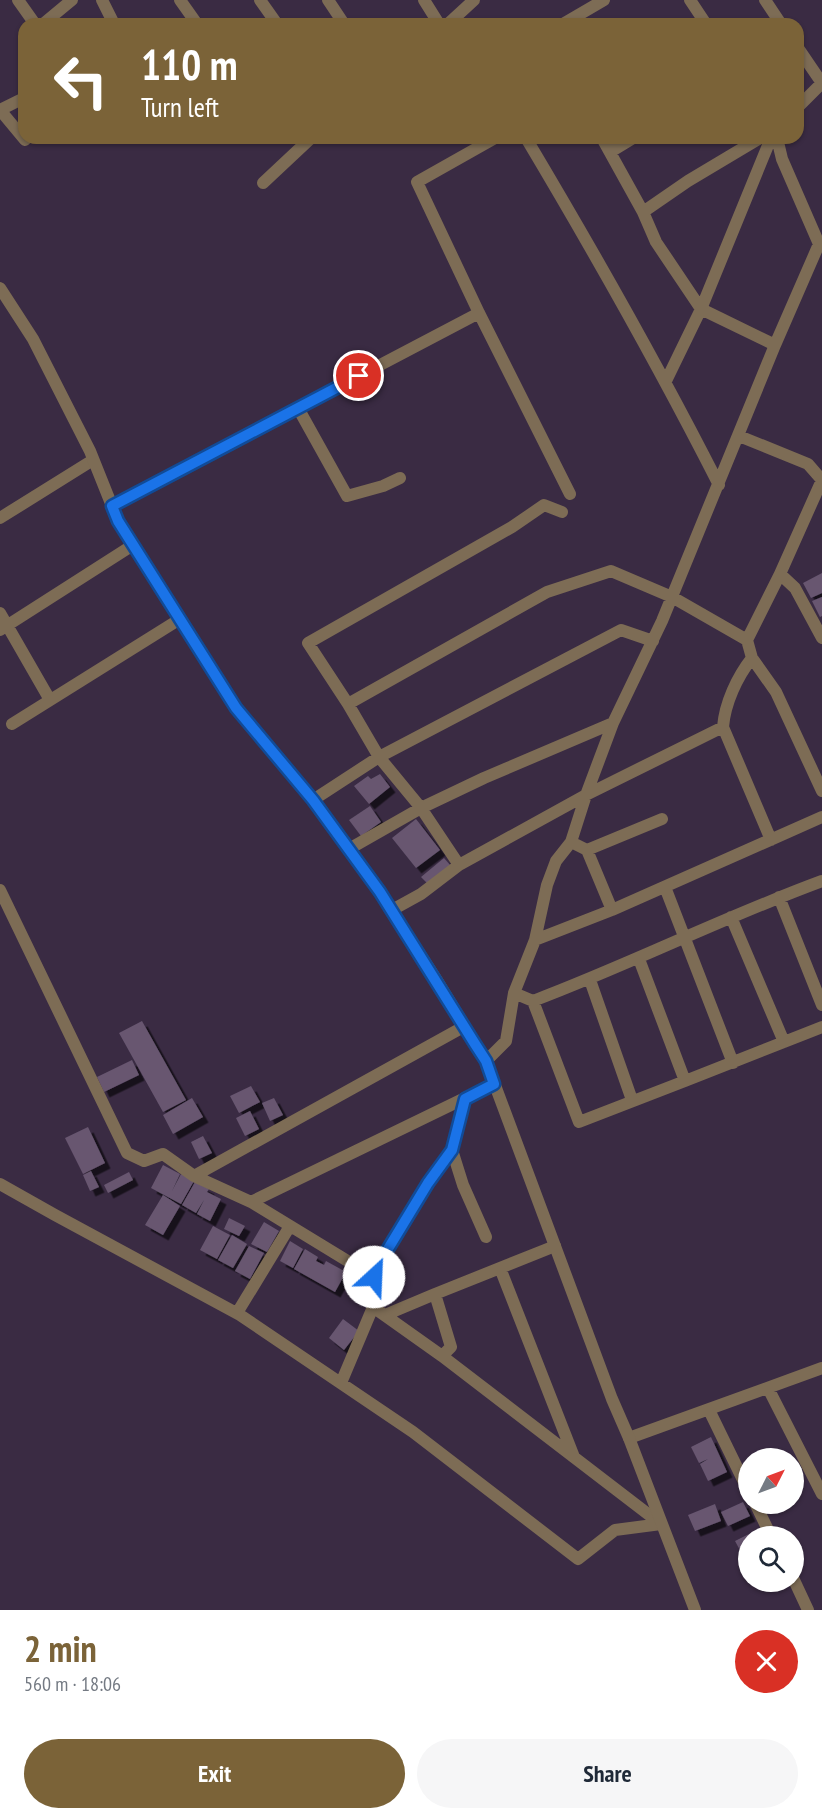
<!DOCTYPE html>
<html lang="en">
<head>
<meta charset="utf-8">
<style>
  body { margin:0; font-family:"PT Sans Narrow",sans-serif; background:#f6f6f7; color:#1f2937; height:100vh; display:flex; flex-direction:column; font-size:22px; white-space:nowrap }
  * { box-sizing:border-box; margin:0 }
  p { font-size:20px; color:#747a83 }
  .icon { flex:none; width:33px; height:33px; fill:none; stroke:currentColor; stroke-width:2; stroke-linecap:round; stroke-linejoin:round }
  .map { position:relative; height:1610px; overflow:hidden }
  .details { display:flex; flex-direction:column; background:#fff; flex:1 }
  .details>* { flex:none }
  .top-card { position:absolute; left:18px; top:18px; width:786px; height:126px; border-radius:18px; box-shadow:0 2px 4px #0004; background:#7b6338; color:#fff; overflow:hidden }
  .needle { width:39px; rotate:48deg }
  .controls { position:absolute; left:738px; top:1448px; display:grid; gap:12px }
  .controls a { display:grid; place-items:center; width:66px; height:66px; border-radius:50%; background:#fff; box-shadow:0 2px 4px #0004; font-size:30px }
  .pin { position:absolute; display:grid; place-items:center; width:51px; height:51px; color:#fff; margin:-26px; border:3px solid #fff; border-radius:50%; box-shadow:0 2px 6px #0007 }
  .me { position:absolute; width:66px; margin:-33px; rotate:25deg; stroke-linejoin:round; filter:drop-shadow(0 0 4px #0008) }
  .turn { display:flex; align-items:center; gap:21px; height:126px; padding:0 24px; font-size:27px }
  .turn .icon { width:78px; height:78px; stroke-width:2.5 }
  .turn b { display:block; font-size:42px; line-height:51px }
  .round { display:grid; place-items:center; flex:none; width:63px; height:63px; border-radius:32px; background:#f6f6f7 }
  .head { display:flex; align-items:center; justify-content:space-between; height:102px; padding:0 24px }
  h1 { font-size:36px; font-weight:800; line-height:45px; color:#7b6338 }
  .primary-button { display:flex; gap:12px; margin-top:auto; padding:12px 24px }
  .primary-button a { flex:1; height:69px; border-radius:36px; background:#7b6338; color:#fff; font-size:24px; font-weight:800; line-height:69px; text-align:center }
  .primary-button a+a { background:#f6f6f7; color:#1f2937 }
  .map>svg:first-child { display:block }
  .building { fill:#675670; filter:url(#shadow) }
  .lines { fill:none; stroke-linecap:round; stroke-linejoin:round }
  .minor { stroke:#7d6c55; stroke-width:12 }
  .tertiary { stroke:#7d6c55; stroke-width:12 }
  .route-casing { stroke:#114b97; stroke-width:15 }
  .route { stroke:#1a73e8; stroke-width:10 }
</style>
</head>
<body>
<div class="map">
<svg width="822" height="1610" viewBox="0 0 822 1610">
  <defs>
    <filter id="shadow"><feDropShadow dx="5.5" dy="5.5" stdDeviation="0" flood-color="#0009"/></filter>
  </defs>
  <rect width="100%" height="100%" fill="#3a2b43"/>
  <path class="building" d="M822,573V593L811,598L803,583Z
    M822,597V616L820,617L812,601Z
    M380,774L390,787L369,804L354,786L368,776L371,779Z
    M370,806L381,822L361,836L349,820Z
    M416,819L440,850L416,868L392,838Z
    M444,858L451,866L428,884L421,877Z
    M142,1021L186,1100L163,1112L119,1033Z
    M132,1060L139,1075L104,1092L97,1077Z
    M251,1086L260,1102L239,1113L230,1096Z
    M192,1098L203,1117L173,1134L163,1115Z
    M274,1098L283,1115L270,1121L262,1103Z
    M250,1111L259,1129L245,1136L236,1118Z
    M88,1127L105,1163L83,1174L65,1138Z
    M203,1136L212,1153L199,1159L191,1142Z
    M163,1165L180,1174L172,1191L181,1174L194,1181L181,1204L151,1188Z
    M91,1171L99,1187L90,1191L83,1175Z
    M129,1172L133,1180L108,1193L104,1185Z
    M195,1182L209,1189L207,1192L221,1199L210,1221L197,1214L204,1200L196,1213L182,1205Z
    M163,1195L180,1206L163,1235L145,1225Z
    M229,1218L245,1226L239,1236L224,1229Z
    M264,1222L279,1231L267,1252L251,1244Z
    M213,1226L230,1235L217,1259L200,1250Z
    M232,1235L247,1244L233,1268L218,1260Z
    M290,1241L303,1249L293,1268L280,1261Z
    M249,1246L264,1253L250,1279L235,1271Z
    M305,1249L318,1257L316,1261L324,1265L326,1261L346,1272L335,1292L294,1269Z
    M343,1319L359,1331L344,1350L329,1338Z
    M711,1437L727,1472L708,1481L700,1464L708,1459L699,1463L691,1447Z
    M743,1502L750,1516L728,1526L721,1512Z
    M715,1504L721,1521L695,1531L688,1515Z
    M755,1531L758,1536H748V1551L742,1554L735,1541Z
    M748,1553V1567L743,1556Z"/>
  <g class="lines">
    <path class="minor" d="M18,0L35,24
      M102,0L114,24
      M180,0L197,24
      M260,0L277,24
      M328,0L344,24
      M424,0L439,24
      M690,0L706,24
      M765,0L781,24
      M43,24L72,0
      M448,24L474,0
      M563,24L604,0
      M798,48L822,83
      M798,107L822,83
      M0,110L25,140
      M0,110L24,98
      M495,138L417,182L479,313L570,494
      M526,138C594,252 659,367 719,485
      M602,138L643,212L656,242L701,309L775,345
      M610,152L633,138
      M263,183L311,138
      M643,212L688,181L760,138
      M666,381L701,309L771,138
      M298,408L347,496L383,486L400,478
      M739,436L808,464L822,480L780,574L747,640
      M112,506L479,313
      M0,518L93,460
      M780,574L795,588L822,638
      M0,613L50,700
      M0,630L133,545
      M752,658C737,677 725,703 723,727L771,840
      M348,704L547,592L611,571L672,597L747,640L752,658L776,692L822,791
      M12,724L180,619
      M313,800L379,757L621,630L653,641
      M571,842L587,850L612,910
      M349,849L421,808L484,778L613,723
      M587,850L662,819
      M459,865L421,808L379,757L348,704L308,643L512,527L544,505L562,512
      M665,887L733,1063
      M0,890L127,1153L144,1161L163,1154L194,1176
      M779,897L822,1005
      M392,910L421,894L459,865L586,795L613,723L662,621L775,345L819,244L782,159L777,138
      M731,917L784,1042
      M535,940L612,910L822,817
      M639,959L685,1081L822,1027
      M590,980L632,1100
      M514,993L533,1001C631,964 724,917 822,881
      M533,1001L579,1122L685,1081
      M465,1026L194,1176L251,1202L494,1084
      M486,1061L506,1041L514,993L535,940L547,885L556,861L571,842L586,795L723,727
      M452,1150L463,1185L486,1237
      M0,1184L55,1215L240,1315L413,1432L578,1559L615,1530L661,1524
      M251,1202L374,1277
      M555,1246L435,1294L451,1347L442,1356L661,1524
      M500,1268L574,1457
      M237,1313L290,1226
      M385,1315L435,1294
      M442,1356L373,1307L371,1291L377,1267L427,1183L452,1150L465,1099
      M341,1383L373,1307
      M768,1388L822,1494
      M709,1410L748,1490
      M629,1438L822,1368
      M755,1503L771,1536
      M794,1580L808,1610"/>
    <path class="tertiary" d="M0,288L33,339L90,451L118,521L236,707L313,800L380,892L438,982L486,1061L612,1399L629,1438L695,1610"/>
  </g>
  <g class="lines">
    <defs>
      <path id="route" d="M359,376L112,506L118,521L236,708L313,800L380,892L475,1044L486,1061L494,1084L465,1099L452,1150L428,1183L377,1267L374,1277"/>
    </defs>
    <use href="#route" class="route-casing"/>
    <use href="#route" class="route"/>
  </g>
</svg>
<div class="controls">
<a><svg class="needle" viewBox="-14 -14 28 28"><path d="M0-13l5 13h-10z" fill="#e53935"/><path d="M0 13l5-13h-10z" fill="#747a83"/></svg></a>
<a><svg class="icon" aria-label="search" viewBox="0 0 24 24"><circle cx="10" cy="10" r="6"/><path d="M15 15l6 6"/></svg></a>
</div>
<div class="pin" style="left:359px;top:376px;background:#d93025"><svg class="icon" aria-label="arrive" viewBox="0 0 24 24"><path d="M6 21V4h12l-3 4 3 4H6"/></svg></div>
<svg class="me" style="left:374px;top:1277px" viewBox="-20 -20 40 40"><circle r="19" fill="#fff"/><path d="M0-13L10 11 0 6-10 11z" fill="#1a73e8"/></svg>
<div class="top-card">
<div class="turn"><svg class="icon" aria-label="left" viewBox="0 0 24 24"><path d="M17 20v-9H6M10 6l-5 5 5 5"/></svg><div><b>110 m</b>Turn left</div></div>
</div>
</div>
<section class="details">
<div class="head"><div><h1>2 min</h1><p>560 m · 18:06</p></div><a class="round" style="background:#d93025;color:#fff"><svg class="icon" aria-label="close" viewBox="0 0 24 24"><path d="M6 6l12 12M18 6L6 18"/></svg></a></div>
<div class="primary-button"><a>Exit</a><a>Share</a></div>
</section>
</body>
</html>
